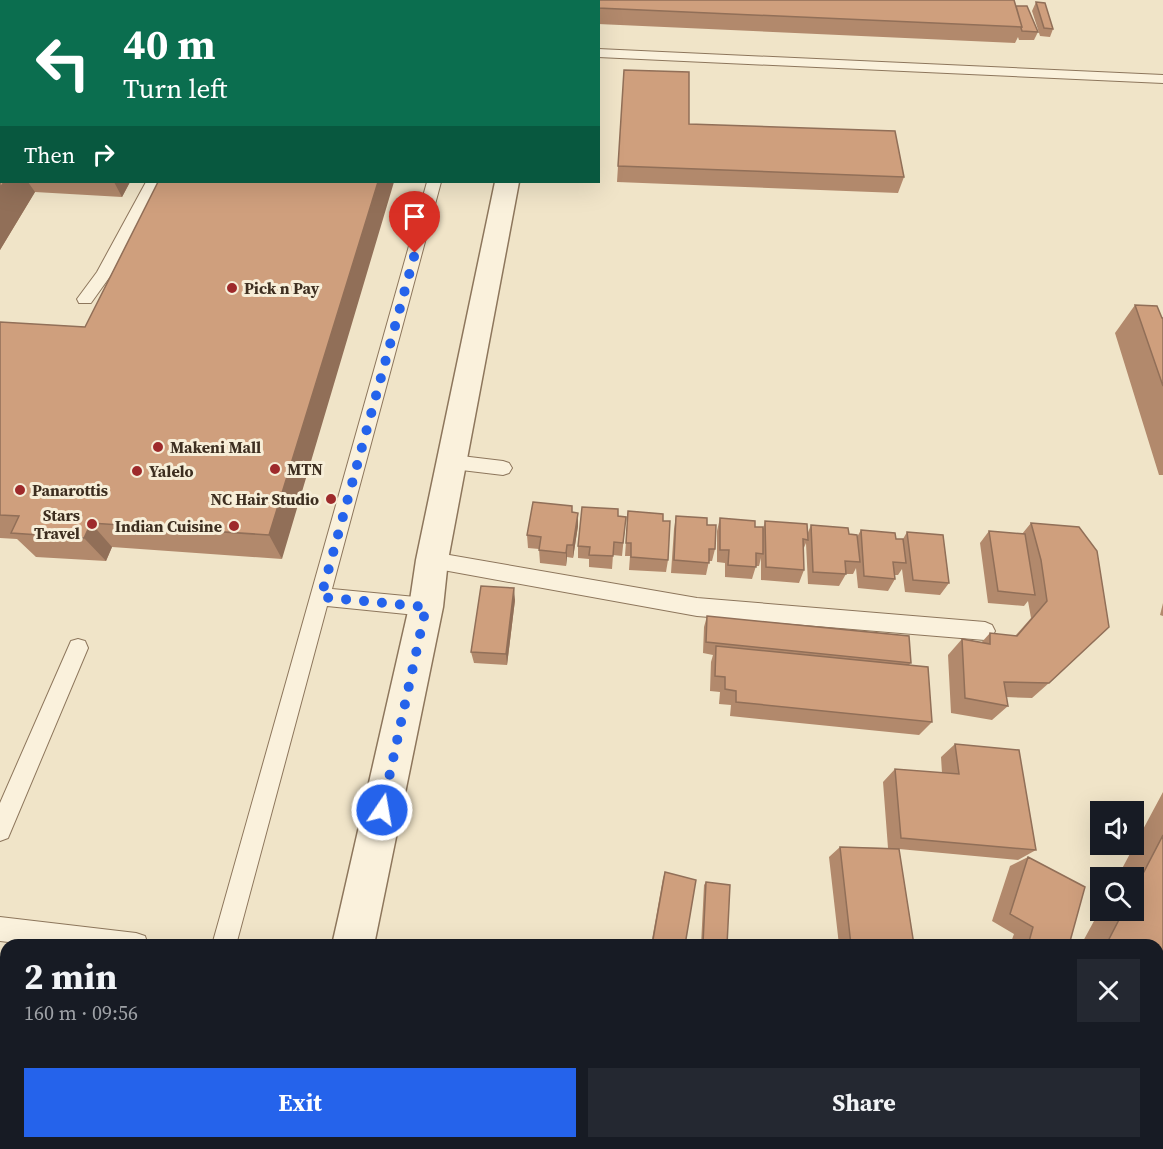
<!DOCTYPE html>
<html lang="en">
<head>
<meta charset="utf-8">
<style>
  body { margin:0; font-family:"Source Serif 4",serif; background:#242831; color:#f1f3f6; height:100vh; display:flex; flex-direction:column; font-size:22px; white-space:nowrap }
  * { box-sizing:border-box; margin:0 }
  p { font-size:20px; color:#9ea1a6 }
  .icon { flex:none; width:33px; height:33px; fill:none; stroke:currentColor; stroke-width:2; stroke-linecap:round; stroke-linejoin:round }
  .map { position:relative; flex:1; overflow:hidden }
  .sheet { position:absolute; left:0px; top:939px; width:1164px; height:210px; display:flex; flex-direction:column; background:#171b24; border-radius:18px 18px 0 0; box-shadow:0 6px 24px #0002 }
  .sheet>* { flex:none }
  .banner { position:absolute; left:0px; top:0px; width:600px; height:183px; box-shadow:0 6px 24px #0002; background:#0b6e4f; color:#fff; overflow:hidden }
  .fabs { position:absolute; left:1090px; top:801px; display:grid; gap:12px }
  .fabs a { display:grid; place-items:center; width:54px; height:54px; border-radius:0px; background:#171b24; box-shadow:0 6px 24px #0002; font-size:30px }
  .pin { position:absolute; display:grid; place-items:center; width:51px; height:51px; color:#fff; margin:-62px -26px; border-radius:50% 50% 50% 0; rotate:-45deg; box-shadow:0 0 6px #0007 }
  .pin .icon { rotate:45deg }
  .me { position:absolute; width:66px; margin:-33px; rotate:12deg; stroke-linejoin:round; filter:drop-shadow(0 0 4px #0008) }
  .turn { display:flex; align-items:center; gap:21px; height:126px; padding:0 24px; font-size:27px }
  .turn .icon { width:78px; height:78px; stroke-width:2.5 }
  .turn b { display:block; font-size:42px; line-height:51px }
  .then { display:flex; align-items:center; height:57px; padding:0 24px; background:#0003; gap:12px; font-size:22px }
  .round { display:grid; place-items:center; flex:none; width:63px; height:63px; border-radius:0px; background:#242831 }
  .headline { display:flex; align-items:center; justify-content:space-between; height:102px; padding:0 24px }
  h1 { font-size:36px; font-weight:700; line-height:45px }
  .button { display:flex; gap:12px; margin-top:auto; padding:12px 24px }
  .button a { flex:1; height:69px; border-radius:0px; background:#2563eb; color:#fff; font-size:24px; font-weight:700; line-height:69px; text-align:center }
  .button a+a { background:#242831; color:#f1f3f6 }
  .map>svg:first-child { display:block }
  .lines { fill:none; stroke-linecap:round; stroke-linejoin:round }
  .service-casing { stroke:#8d765c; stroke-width:2 }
  .minor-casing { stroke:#8d765c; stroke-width:3 }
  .service { fill:#faf1dc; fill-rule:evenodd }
  .minor { fill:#faf1dc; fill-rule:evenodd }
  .wall { fill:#b2896c }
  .shaded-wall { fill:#916f58 }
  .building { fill:#cf9f7d; stroke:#916f58; stroke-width:1.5 }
  .route { stroke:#2563eb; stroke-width:10; stroke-dasharray:0 18 }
  .poi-dot { fill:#9e2a2b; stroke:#f7eed8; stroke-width:2 }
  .labels { text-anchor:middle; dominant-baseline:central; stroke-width:6; stroke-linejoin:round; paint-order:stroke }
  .poi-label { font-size:16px; font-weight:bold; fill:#3d2e20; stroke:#f7eed8; text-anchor:start }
</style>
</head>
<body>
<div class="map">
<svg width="1163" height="1149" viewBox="0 0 1163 1149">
  <rect width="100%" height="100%" fill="#f0e4c8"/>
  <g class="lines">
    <defs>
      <path id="service" d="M260,0H273L259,2Z
        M598,49L1163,75V83L598,57Z
        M146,182H160L111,275L91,303H79L77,299L97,272Z
        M427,182H441L332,589L426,598L433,601L436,607L433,613L426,616L327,606L236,945H212Z
        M453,455L503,461L509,463L512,468L509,473L503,475L453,469L447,467L444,462L447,457Z
        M432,552L697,598L985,622L992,625L995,631L992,637L985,640L697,616L432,568L425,566L422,560L425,554Z
        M78,639L85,641L88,648L8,838L0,841V803L71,641Z
        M0,917L136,933L145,936L148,945H34L0,941Z
        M158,1143H184L183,1149H157Z"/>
      <path id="minor" d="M530,0H550V2H530Z
        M495,182H519L448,560L443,607L374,945H332L409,607L416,560Z
        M288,1143H334L333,1149H287Z"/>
    </defs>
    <use href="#service" class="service-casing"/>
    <use href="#minor" class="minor-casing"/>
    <use href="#service" class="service"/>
    <use href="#minor" class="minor"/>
  </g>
  <path class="wall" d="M31,0H242L241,2H32Z
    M598,2L1016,6L1038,32L1034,40H1019L1018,37L1015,43L598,24Z
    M1036,2L1053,29L1050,37L1040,36L1032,11Z
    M0,29H2V107H0Z
    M0,122L2,182H130L122,197L35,192L0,250Z
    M689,124L904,177L898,193L617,182L618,166Z
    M158,182L282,559L112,547L106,561L36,557L17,539L0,538V322L85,327Z
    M1135,305L1163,318V475H1159L1115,333Z
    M572,506V512L578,526L573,558L567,557L566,566L540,563L539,549L528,548L527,535Z
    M628,511L663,521L668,560L666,572L629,570L630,556H625Z
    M618,516L626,517L622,556L613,555L612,569L589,567V559L578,558V546Z
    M676,516L707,525L715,549L712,561H709L706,575L671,573L674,529Z
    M720,518L763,529L765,521L807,535L811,525L849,534L857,537L861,530L896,539H903L907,532L949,583L940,595L905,592L902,569L898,575H895V579L888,591L858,588L856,568L853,574H846L839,586L808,584L806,543L803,550L804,570L799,583L761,580V558L759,566H756L752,579L725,577V563L717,562V531Z
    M1031,523L1079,527L1049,683L1032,698L1006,697L1008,706L992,720L951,713L948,655L962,639L981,643L990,633L1015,636L1031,618L1028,601L1024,606L988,603L980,543L989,531L1022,534Z
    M515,600L507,665L474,663L471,652Z
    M1163,603V616L1160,615Z
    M707,616L911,663L909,665L932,722L919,735L730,716L731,705L719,704L720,692L710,691L711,662L713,655L703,653L704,627Z
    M955,744L1036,850L1018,860L899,849L914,945H839L829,857L840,847L888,848L883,782L895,769L942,773L941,757Z
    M1163,792V1120H1158V945H1081L1101,908V910H1134V878H1117Z
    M1028,857L1069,945H1010L1014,934L992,921L1010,866Z
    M665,872L685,945H651L663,878Z
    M706,882L727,945H701L704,885Z
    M1101,1143H1124L1122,1148L1104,1146Z"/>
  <path class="shaded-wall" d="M227,0H242L241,2H228Z
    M4,182H28L35,192L0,250V188Z
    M114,182H130L122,197Z
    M378,182H394L282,559L269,535Z
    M578,513V526L573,558V545Z
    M91,523L112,547L106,561L84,538Z
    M567,545V557L566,566V553Z
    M514,588L515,600L507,665L506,654Z
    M95,1143H117L116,1149H93Z"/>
  <path class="building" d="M597,0H1014L1022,27L598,8V2H596Z
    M1036,2L1045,3L1053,29L1044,28Z
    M1016,6H1027L1038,32L1022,31L1021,28L1022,27Z
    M0,29H2V77H0Z
    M624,70L689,72V124L895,131L904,177L618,166Z
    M0,122H2V182H4L0,188Z
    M158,182H378L269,535L91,523L84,538L11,533L19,516L0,515V322L85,327Z
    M1135,305L1157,306L1162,318H1163V386Z
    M533,502L572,506V512L578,513L573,545H567L566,553L539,550L541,537L527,535Z
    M582,507L618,509V516L626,517L623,543L614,542L613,556L589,555L590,547L578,546Z
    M628,511L663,514V521H670L668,560L631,557V543H626Z
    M676,516L707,518V525H716L715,549H709V563L674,560Z
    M720,518L755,521V527H763V554L756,553V567L728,565L729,550H720Z
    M765,521L807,524L808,540L803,539L804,570L766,567Z
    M1031,523L1079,527L1097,551L1109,627L1049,683L1004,682L1008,706L965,698L962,639L990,644V633L1017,636L1047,601L1041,560Z
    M811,525L848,528L849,534L857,535L860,562L845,561L846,574L813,572Z
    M861,530L895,533L896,539H903L906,563L893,562L895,579L864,576Z
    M989,531L1025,534L1035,595L998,591Z
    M907,532L943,535L949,583L913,580Z
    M481,586L514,588L506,654L471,652Z
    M707,616L909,636L911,663L706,642Z
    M716,646L928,667L932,722L736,702V691L725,689V677L715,676Z
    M955,744L1019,750L1036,850L901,838L895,769L959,774Z
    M1163,835V1118L1158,1114V945H1106L1124,910H1134V891Z
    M840,847L899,849L914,945H851Z
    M1028,857L1085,887L1069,945H1028L1033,927L1010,914Z
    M665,872L696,880L685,945H652Z
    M706,882L730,885L727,945H718L703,943Z
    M6,1088V1143H95L93,1149H0V1103Z
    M516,1143H663V1149H515Z
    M1116,1143H1124L1122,1148Z"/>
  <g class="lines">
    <path class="route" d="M382,810L426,607L321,597L415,253"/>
  </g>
  <g class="poi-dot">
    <circle cx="232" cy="288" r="6"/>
    <circle cx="158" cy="447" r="6"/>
    <circle cx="275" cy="469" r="6"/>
    <circle cx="137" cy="471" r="6"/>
    <circle cx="20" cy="490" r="6"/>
    <circle cx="331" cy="499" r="6"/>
    <circle cx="92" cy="524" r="6"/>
    <circle cx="234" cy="526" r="6"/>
  </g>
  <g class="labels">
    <g class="poi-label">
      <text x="244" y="288">Pick n Pay</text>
      <text x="170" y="447">Makeni Mall</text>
      <text x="287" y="469">MTN</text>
      <text x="149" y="471">Yalelo</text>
      <text x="32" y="490">Panarottis</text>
      <text x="319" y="499" text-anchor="end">NC Hair Studio</text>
      <text x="80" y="515" text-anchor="end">Stars<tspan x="80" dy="18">Travel</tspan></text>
      <text x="222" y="526" text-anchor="end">Indian Cuisine</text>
    </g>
  </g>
</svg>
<div class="fabs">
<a><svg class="icon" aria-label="sound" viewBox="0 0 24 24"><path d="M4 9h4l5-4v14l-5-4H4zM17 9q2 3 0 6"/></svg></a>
<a><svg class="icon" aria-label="search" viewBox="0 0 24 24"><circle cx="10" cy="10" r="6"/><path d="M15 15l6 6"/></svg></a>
</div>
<div class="pin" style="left:415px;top:253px;background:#d93025"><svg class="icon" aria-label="arrive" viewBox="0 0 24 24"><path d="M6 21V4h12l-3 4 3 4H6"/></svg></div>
<svg class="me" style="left:382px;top:810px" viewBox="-20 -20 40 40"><circle r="17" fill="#2563eb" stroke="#fff" stroke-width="3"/><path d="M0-11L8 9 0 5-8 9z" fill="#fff"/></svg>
<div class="banner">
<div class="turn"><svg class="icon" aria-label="left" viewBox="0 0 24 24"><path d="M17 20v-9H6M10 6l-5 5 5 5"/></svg><div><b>40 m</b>Turn left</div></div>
<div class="then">Then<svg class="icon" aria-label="right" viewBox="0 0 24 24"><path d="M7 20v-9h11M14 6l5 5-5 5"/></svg></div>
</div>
<section class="sheet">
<div class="headline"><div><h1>2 min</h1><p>160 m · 09:56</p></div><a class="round"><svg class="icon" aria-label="close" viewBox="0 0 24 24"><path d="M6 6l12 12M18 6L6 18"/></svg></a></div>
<div class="button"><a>Exit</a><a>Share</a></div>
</section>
</div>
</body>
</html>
